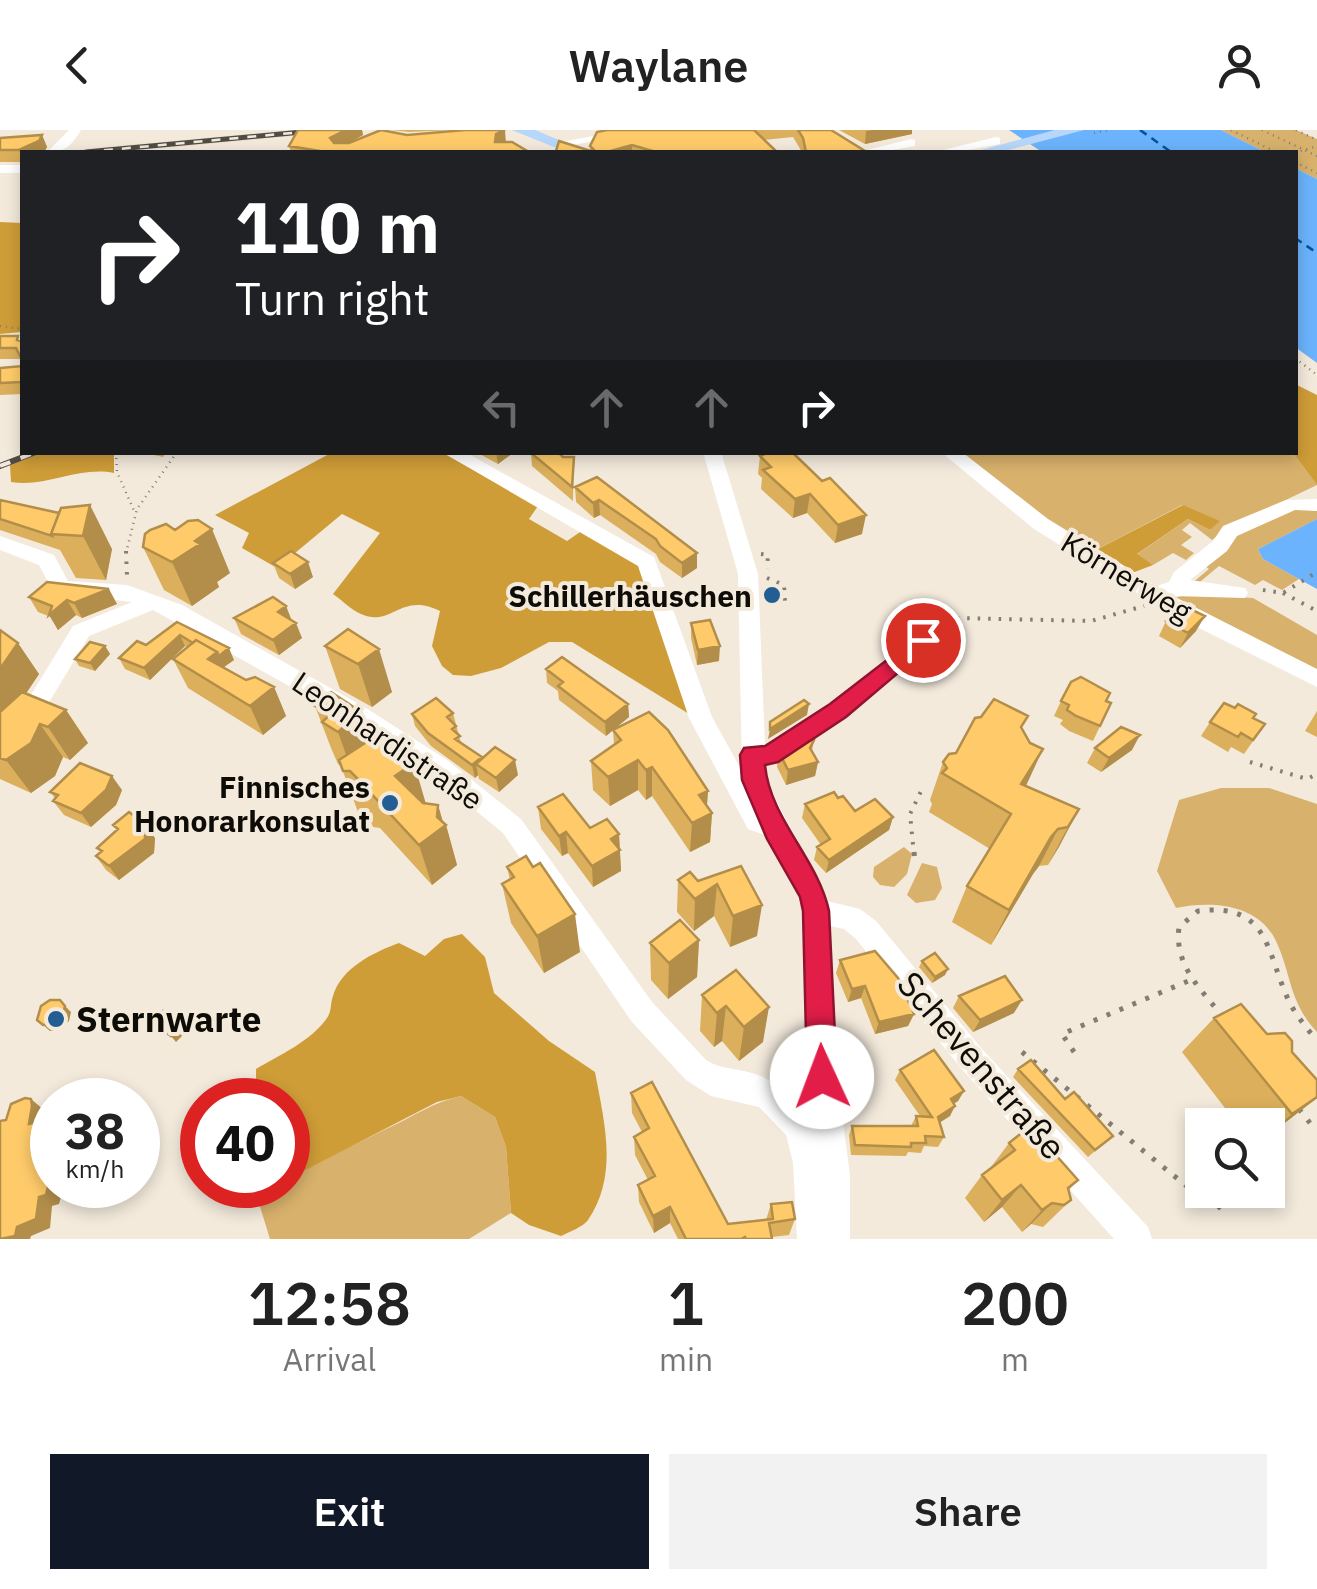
<!DOCTYPE html>
<html lang="en">
<head>
<meta charset="utf-8">
<style>
  body { margin:0; font-family:"IBM Plex Sans",sans-serif; background:#f2f2f2; color:#222; height:100vh; display:flex; flex-direction:column; font-size:38px; white-space:nowrap }
  * { box-sizing:border-box; margin:0 }
  p { font-size:32px; color:#767676 }
  .icon { flex:none; width:55px; height:55px; fill:none; stroke:currentColor; stroke-width:2; stroke-linecap:round; stroke-linejoin:round }
  .map { position:relative; height:1109px; overflow:hidden }
  .side { display:flex; flex-direction:column; background:#fff; flex:1 }
  .side>* { flex:none }
  .top-card { position:absolute; left:20px; top:20px; width:1278px; height:305px; border-radius:0px; box-shadow:0 5px 15px #0003; background:#202124; color:#fff; overflow:hidden }
  .fabs { position:absolute; left:1185px; top:978px; display:grid; gap:20px }
  .fabs a { display:grid; place-items:center; width:100px; height:100px; border-radius:0px; background:#fff; box-shadow:0 5px 15px #0003; font-size:50px }
  .speed { position:absolute; left:30px; top:948px; display:flex; gap:20px; font-size:50px; font-weight:700; text-align:center }
  .speed>* { display:grid; place-content:center; width:130px; height:130px; border-radius:50%; background:#fff; box-shadow:0 5px 15px #0003; line-height:1 }
  .speed small { font-size:25px; font-weight:400 }
  .speed .limit { border:15px solid #d22; background:#fff; color:#111 }
  .pin { position:absolute; display:grid; place-items:center; width:85px; height:85px; color:#fff; margin:-42px; border:5px solid #fff; border-radius:50%; box-shadow:0 2px 10px #0007 }
  .me { position:absolute; width:110px; margin:-55px; rotate:358deg; stroke-linejoin:round; filter:drop-shadow(0 0 8px #0008) }
  .turn { display:flex; align-items:center; gap:35px; height:210px; padding:0 50px; font-size:45px }
  .turn .icon { width:130px; height:130px; stroke-width:2.5 }
  .turn b { display:block; font-size:70px; line-height:85px }
  .lanes { display:flex; align-items:center; height:95px; padding:0 50px; background:#0003; justify-content:center; gap:50px; direction:ltr }
  .lanes .off { opacity:.35 }
  .eta { display:flex; justify-content:space-evenly; align-items:center; height:170px; text-align:center }
  .eta b { font-size:60px; font-weight:600; line-height:70px }
  .action { display:flex; gap:20px; margin-top:auto; padding:20px 50px }
  .action a { flex:1; height:115px; border-radius:0px; background:#111827; color:#fff; font-size:40px; font-weight:600; line-height:115px; text-align:center }
  .action a+a { background:#f2f2f2; color:#222 }
  header { display:flex; justify-content:space-between; align-items:center; height:130px; padding:0 50px; background:#fff; font-size:45px; font-weight:600 }
  .map>svg:first-child { display:block }
  .built { fill:#ebdfc9 }
  .green { fill:#d8b16c }
  .forest { fill:#cf9d38 }
  .water { fill:#6bb3fc }
  .lines { fill:none; stroke-linecap:round; stroke-linejoin:round }
  .ferry { stroke:#005596; stroke-width:2.5; stroke-dasharray:8 6; stroke-linecap:butt }
  .path-far2 { stroke:#837d74; stroke-width:2.5; stroke-dasharray:1 5; stroke-linecap:butt }
  .path-far1 { stroke:#837d74; stroke-width:4; stroke-dasharray:2.5 8; stroke-linecap:butt }
  .path { stroke:#837d74; stroke-width:5; stroke-dasharray:4 10; stroke-linecap:butt }
  .minor { fill:#fff; fill-rule:evenodd }
  .major { fill:#b6d7fb; fill-rule:evenodd }
  .rail-far1-casing { stroke:#504c45; stroke-width:5 }
  .rail-casing { stroke:#504c45; stroke-width:6 }
  .rail-far1 { stroke:#f3eadc; stroke-width:2.5; stroke-dasharray:9; stroke-linecap:butt }
  .rail { stroke:#f3eadc; stroke-width:4; stroke-dasharray:11; stroke-linecap:butt }
  .wall { fill:#dbaf5b }
  .shaded-wall { fill:#b28e4a }
  .building { fill:#ffcb6a; stroke:#b28e4a; stroke-width:2.5 }
  .route { fill:#e11d48; stroke:#92132f; stroke-width:2.5 }
  .poi-dot { fill:#225d94; stroke:#f3eadc; stroke-width:4 }
  .labels { text-anchor:middle; dominant-baseline:central; stroke-width:8; stroke-linejoin:round; paint-order:stroke }
  .street-label { font-size:30px; fill:#0e0c07; stroke:#f3eadc }
  .poi-label { font-size:30px; font-weight:bold; fill:#0e0c07; stroke:#f3eadc; text-anchor:end }
  .near-poi-label { font-size:35px; font-weight:bold; fill:#0e0c07; stroke:#f3eadc; text-anchor:start }
  .near-street-label { font-size:35px; fill:#0e0c07; stroke:#f3eadc }
</style>
</head>
<body>
<header><svg class="icon" aria-label="back" viewBox="0 0 24 24"><path d="M15 5l-7 7 7 7"/></svg>Waylane<svg class="icon" aria-label="person" viewBox="0 0 24 24"><circle cx="12" cy="8" r="4"/><path d="M4 21q1-7 8-7t8 7"/></svg></header>
<div class="map">
<svg width="1317" height="1109" viewBox="0 0 1317 1109">
  <rect width="100%" height="100%" fill="#f3eadc"/>
  <path class="built" d="M291,0H358L122,22H52Z"/>
  <path class="green" d="M1221,0H1296L1317,9V49L1295,38V22H1265Z
    M956,323H1293L1317,355L1229,397L1212,410L1190,393L1182,400L1192,407L1181,415L1194,423L1186,430L1173,423L1153,435L1136,425L1188,389L1210,400L1219,391L1182,375L1092,422Z
    M1293,377L1317,378V389L1258,419L1263,429L1299,449L1282,460L1263,450L1255,455L1219,436L1195,456L1191,454L1209,439L1202,434L1235,404Z
    M1189,464L1253,468L1317,505V540L1174,468Z
    M1221,658H1269L1317,674V902C1288,871 1292,844 1275,809C1256,773 1210,771 1176,778L1157,741L1179,670Z
    M904,717L912,724L907,744L894,757L880,755L873,747L874,737Z
    M922,733L937,737L942,758L935,770L916,773L907,765Z
    M461,966L495,987L506,1017L511,1083L469,1109H270L257,1067L277,1055H288V1049C321,1030 354,1015 388,998C413,987 433,972 461,966Z"/>
  <path class="forest" d="M0,92L22,93V202L0,204Z
    M1295,254L1317,265V355L1293,323Z
    M44,322L114,323V343C78,336 46,358 11,352L10,335Z
    M331,323H443L538,376L529,389L567,411L583,400L641,434L694,587L572,512H549L501,538L471,546L453,545L442,536L432,516L440,481C400,461 392,498 361,484C351,480 342,470 333,464L380,403L342,384L277,438L242,418L249,403L215,385Z
    M1183,375L1220,391L1210,400L1188,389L1137,424L1153,435L1132,443L1096,420Z
    M462,804L485,827L494,863L549,911L595,942C604,991 619,1045 588,1090C583,1097 569,1102 561,1106L529,1095L511,1083L506,1017L495,987L461,966L437,972L288,1049V970H256V939C280,925 311,911 327,888C332,881 330,874 333,866C341,838 374,822 399,813L425,826L444,809Z"/>
  <path class="water" d="M1009,0H1221L1265,22H1042Z
    M1295,38L1317,49V233L1295,217Z
    M1317,389V459L1263,429L1258,419Z"/>
  <g class="lines">
    <path class="ferry" d="M1140,0L1171,22
      M1295,108L1317,123"/>
    <path class="path-far2" d="M1231,0L1276,22
      M1262,0L1317,26
      M1296,0L1317,10
      M1094,3L1109,0
      M1295,23L1317,16
      M1295,32L1317,43
      M0,196L22,199
      M1295,228L1317,245
      M116,322L117,342L135,383
      M126,423L137,379L177,322"/>
    <path class="path-far1" d="M126,421L127,446
      M761,424L768,425L767,439
      M767,448L784,455L785,472
      M1263,460L1283,463L1317,442
      M1283,463L1317,481
      M939,500L959,488L1091,491L1144,476
      M1250,632L1307,649L1317,644
      M914,725L910,684L924,655"/>
    <path class="path" d="M914,722L915,732
      M1223,887C1201,859 1174,836 1179,797L1198,781C1271,772 1266,824 1289,871C1296,886 1307,898 1317,911
      M1022,922L1216,1080L1237,1060
      M1074,922L1062,904L1193,849
      M775,943L797,931
      M1299,979L1310,993
      M1268,1026V1031"/>
    <path class="minor" d="M69,0H81C71,16 66,22 47,22Z
      M627,0H659L555,18L549,14Z
      M996,7L1000,8V14L957,22H935Z
      M911,9L915,10V16L882,22H859Z
      M0,35H22V43H0Z
      M442,322H465L654,427L712,587L742,641L738,444L703,322H721L758,444L765,616L830,575L915,504H931L934,510L931,516L846,587L777,633L766,635V650L827,771L860,779L876,791L981,918L1148,1097L1152,1109H1114L961,938L856,809L844,799L830,796L837,947L850,1045V1109H797L793,1033L786,1005L759,977L711,966L686,950L632,892L503,703L431,644L350,590L153,480L89,506L42,584H26L23,578L73,496L132,472L54,463L39,435L0,420V406L54,425L68,451L127,455L182,475L366,578L447,630L521,689L652,872L706,930C719,938 730,938 744,941C772,947 799,966 812,992L807,947L803,781L800,767L765,705L748,699L689,588L638,436Z
      M941,322H962L1048,389L1157,456L1169,452L1174,442L1213,411L1223,396L1286,370L1317,369V381L1295,380L1237,406L1227,421L1190,450L1245,458L1248,463L1245,468L1173,466L1317,539V557L1171,484L1034,399Z"/>
    <path class="major" d="M512,0H535L588,22H566Z
      M1055,0H1084L1001,22H974Z"/>
    <defs>
      <path id="rail-far1" d="M86,22L324,0"/>
      <path id="rail" d="M0,336L36,322"/>
    </defs>
    <use href="#rail-far1" class="rail-far1-casing"/>
    <use href="#rail" class="rail-casing"/>
    <use href="#rail-far1" class="rail-far1"/>
    <use href="#rail" class="rail"/>
  </g>
  <path class="wall" d="M298,0H362L363,5L348,13L407,5L506,12L529,22H534H291L289,16Z
    M391,0H454L409,2Z
    M607,0H831L865,22H802L793,7L764,10L777,22H553L590,21V16Z
    M839,0H912V4L865,14Z
    M42,5L47,17L44,22H22V32H0V8Z
    M0,206L21,211V229H0Z
    M22,236V264L0,265V238Z
    M141,322H167L163,327Z
    M476,322H513L498,334Z
    M531,323L563,327H574L573,371L532,336Z
    M760,326L862,404L835,413L807,383L793,388L761,359L762,348L758,344Z
    M575,357L697,423V438L682,448L660,432L656,424L600,385L594,388L576,372Z
    M0,370L112,419L106,450L76,448L60,420L0,400Z
    M143,417L230,443L217,452L219,457L192,476L164,460Z
    M273,433L313,447L295,459L279,448Z
    M29,467L117,474L82,488L76,485L58,500L51,487L38,482Z
    M286,476L291,490L302,508L279,525L241,504L234,488Z
    M1166,491L1196,501L1180,518L1159,506Z
    M177,492L234,530L224,537L246,550L274,557L286,586L263,605L188,558L173,529L187,517L185,516L150,550L125,539L119,528L146,515Z
    M691,493L719,531L697,535L691,508Z
    M348,499L392,562L372,577L340,559L325,516Z
    M0,500L39,544L26,563L66,580L88,613L70,630L63,627L55,646L31,663L0,649Z
    M105,516L110,524L95,541L79,536L75,529Z
    M546,539L628,574L629,587L606,606L559,570L558,561L547,553Z
    M1061,571H1106L1111,573L1093,611L1069,601L1060,594L1063,590L1054,586Z
    M315,576L370,609L426,673L438,675L443,692L446,695L457,735L432,755L380,698L373,697L369,687L365,682H358L341,636L338,634L331,618Z
    M1317,581V607L1305,601Z
    M453,583L461,613L482,627V629L518,645L499,662L479,649L478,645L475,648L431,616L415,596L412,584Z
    M1253,588L1265,594L1244,624L1231,617L1228,622L1201,606L1210,592Z
    M613,600L708,661L707,676L712,683L710,712L690,722L652,666L646,670L638,660L610,676L593,660L591,631L614,615Z
    M1022,600L1026,656L1079,679L1048,735L1039,736L1033,744L991,815L952,792L967,756L990,719L929,682L932,674L930,670L943,632L956,623Z
    M814,610L812,621L818,632L815,646L786,655L777,637L779,622Z
    M1095,618L1132,620L1101,642L1087,633Z
    M122,660L116,675L91,697L64,685L53,671L55,668L50,662Z
    M838,668L855,681L893,687L889,700L826,743L814,730L817,717L821,715L802,688L805,674Z
    M538,677L590,698L619,704L621,741L593,757L568,723L562,726L541,699Z
    M113,695L155,708L154,723L119,750L106,740L96,726L100,722L97,718L117,700Z
    M741,736L757,806L730,817L714,786L694,801L677,782L678,750L698,751Z
    M507,737L580,822L544,843L511,793L502,754L510,750Z
    M699,810L697,847L668,869L651,850L650,813Z
    M840,830L914,884L908,896L875,904L861,868L848,872L836,843Z
    M922,831L945,845L932,853L919,837Z
    M736,840L763,912L739,931L722,911L714,917L700,901L702,865Z
    M959,866L1014,883L973,902L953,878Z
    M1214,888L1267,904L1292,922L1317,968L1268,1005V995H1238L1182,922Z
    M1018,939L1113,1006L1088,1027L1013,947Z
    M900,940L964,961L958,971L954,974L950,986L940,992L944,1007L938,1017L924,1016L921,1023L908,1022L906,1026L851,1025L849,1005L852,996H911L916,986H920L895,950Z
    M631,963L728,1094L766,1090L771,1074L795,1089L789,1105L772,1107V1109H678L670,1093L654,1103L639,1072L638,1055L648,1050L635,1025L634,1007L642,1002L632,983Z
    M1032,1010L1055,1024L1078,1050L1069,1060L1071,1070L1043,1097L1031,1094L1022,1102L1002,1077L984,1092L965,1068L982,1045L992,1038L991,1037L1009,1013Z"/>
  <path class="shaded-wall" d="M346,0H362L363,5L333,21L330,8Z
    M872,0H912V4L865,14L866,1Z
    M505,1L506,13L495,12L496,4Z
    M42,5L47,17L44,22H22V29L19,20Z
    M632,15V22H607Z
    M496,322H513V323L498,334Z
    M810,364L807,383L793,388L795,369Z
    M599,370L600,385L594,388L593,373Z
    M90,375L112,419L106,450L83,406Z
    M866,385L862,404L835,413L838,395Z
    M212,399L230,443L217,452L219,457L192,476L172,432L195,411Z
    M697,423V438L682,448V433Z
    M308,432L313,447L295,459L290,444Z
    M109,459L117,474L82,488L74,473Z
    M67,470L76,485L58,500L49,485Z
    M286,476L292,491L278,482Z
    M1205,486L1196,501L1180,518L1188,503Z
    M296,493L302,508L279,525L273,510Z
    M180,505L185,516L150,550L144,538Z
    M18,513L39,544L0,603V539Z
    M105,516L110,524L95,541L90,533Z
    M720,516L719,531L697,535L698,520Z
    M229,518L234,530L224,537L208,529L217,522Z
    M379,519L392,562L372,577L358,534Z
    M274,557L286,586L263,605L250,576Z
    M628,574L629,587L606,606L605,592Z
    M809,574L807,585L768,609L770,599Z
    M66,580L88,613L70,630L48,597Z
    M361,582L375,624L353,644L338,602Z
    M40,594L63,627L55,646L31,663L6,630Z
    M1140,605L1132,620L1101,642L1109,628Z
    M1043,619L1025,658L1021,654Z
    M482,627L484,639L476,634L478,645L475,648L472,635Z
    M515,630L518,645L499,662L496,648Z
    M638,630V660L610,676L608,647Z
    M818,632L815,646L786,655L788,640Z
    M414,633L426,674L408,687L395,646Z
    M652,637V666L646,670V640Z
    M112,646L122,660L116,675L91,697L81,683Z
    M708,661L706,686L712,683L710,712L690,722L692,693L699,665Z
    M438,675L444,696L446,695L457,735L432,755L419,715L437,687Z
    M1079,679L1059,717L1048,735L1068,697Z
    M893,687L889,700L826,743L829,730Z
    M145,694L155,708L154,723L119,750L109,736Z
    M1058,699L1039,736L1033,744L991,815L1009,780L1051,707Z
    M566,702L568,723L562,726L559,706Z
    M619,704L621,741L593,757L592,736L611,709Z
    M717,754L714,786L694,801L695,769Z
    M762,775L757,806L730,817L733,786Z
    M575,784L580,822L544,843L537,806Z
    M699,810L697,847L668,869L669,833Z
    M948,839L945,845L932,853L935,847Z
    M865,856L861,868L848,872L852,859Z
    M1022,870L1014,883L973,902L980,890Z
    M65,876L71,882L69,891L60,899L50,901L43,895Z
    M726,876L722,911L714,917L717,883Z
    M769,877L763,912L739,931L744,897Z
    M914,884L908,896L875,904L879,892Z
    M182,895L187,901L176,912L171,906Z
    M964,961L958,971L945,979L951,969Z
    M1317,968L1286,992L1268,1005L1292,984Z
    M31,969L44,980L45,987L43,1005L29,994Z
    M955,976L950,986L933,997L938,987Z
    M47,990L52,994V1014L45,1009Z
    M52,1040V1055H64L59,1074L52,1076L50,1098L31,1106L30,1109H5L17,1097L39,1067Z
    M1021,1055L1002,1077L984,1092L1002,1070Z
    M1052,1073L1031,1094L1022,1102L1042,1080Z
    M670,1077V1093L654,1103L653,1086Z"/>
  <path class="building" d="M298,0H346L330,8L334,13H349L381,0L407,5L465,0H505L496,4L495,12H512L529,22H534H326L289,16Z
    M607,0H754L777,22H656L632,15L607,22H596L590,16L597,2Z
    M798,0H831L865,21L858,22H806L803,8Z
    M42,5L39,11L19,20H0V8Z
    M559,11L594,22H553L556,21Z
    M0,206H18L17,210L22,211V223L20,226L16,218H0Z
    M22,236V249L21,252L0,253V238Z
    M558,322L563,327H574L572,357L531,323Z
    M769,322H792L822,351L830,348L866,385L838,395L810,364L795,369L763,340L771,337L760,326Z
    M597,347L697,423L682,433L660,416L656,409L599,370L593,373L575,357Z
    M0,370L59,383L51,404L52,406L0,389Z
    M90,375L83,406L51,404L61,378Z
    M198,390L212,399L195,411L200,414L172,432L143,417L145,404L150,400L166,394L175,400L188,391Z
    M291,421L308,432L290,444L273,433Z
    M47,452L109,459L74,473L67,470L49,485L52,476L29,467Z
    M273,467L286,476L278,482L296,493L273,510L234,488Z
    M1182,475L1205,486L1188,503L1166,491Z
    M710,490L720,516L698,520L691,493Z
    M177,492L229,518L219,526L217,522L196,510L193,513L180,505L144,538L119,528L137,511L146,515Z
    M348,499L379,519L358,534L325,516Z
    M0,500L18,513L0,539Z
    M196,510L217,522L208,529L246,550L255,547L274,557L250,576L173,529Z
    M90,512L105,516L90,533L75,529Z
    M562,527L628,574L605,592L558,556L563,552L546,539Z
    M1081,547L1110,563L1106,571L1111,573L1100,596L1076,586L1067,580L1069,575L1061,571L1071,552Z
    M22,562L66,580L48,597L40,594L31,613L6,630L0,628V582Z
    M331,562L361,582L338,602L322,592L330,585L315,576Z
    M436,568L453,583L447,587L456,596L452,599L460,606L455,609L482,627L472,635L428,603L412,584Z
    M994,569L1028,586L1021,597L1030,613L1043,619L1021,654L1079,679L1068,697L1058,699L1051,707L1009,780L967,756L1011,684L942,643L947,638L943,632L949,624L956,623L975,588L981,587Z
    M804,570L809,574L770,599V592Z
    M1224,573L1235,578L1238,574L1256,584L1253,588L1265,594L1253,610L1241,603L1238,607L1210,592Z
    M649,582L668,600L708,661L699,665L712,683L692,693L652,637L646,640L638,630L608,647L591,631L621,610L613,600Z
    M1121,597L1140,605L1109,628L1095,618Z
    M382,602L414,633L395,646L423,673L438,675L437,687L446,695L419,715L365,657L358,656L360,651L350,641H343L339,630Z
    M805,606L814,610L810,618L818,632L788,640L779,622Z
    M495,617L515,630L496,648L476,634Z
    M80,633L112,646L106,660L81,683L53,671L58,665L50,662Z
    M834,662L838,668L843,666L855,681L875,669L893,687L829,730L817,717L830,709L805,674Z
    M563,664L590,698L607,689L619,704L611,709L620,720L592,736L566,702L559,706L538,677Z
    M129,682L145,694V709L109,736L96,726L102,721L97,718L118,699L113,695Z
    M526,726L533,737L540,733L575,784L537,806L502,754L514,747L507,737Z
    M741,736L762,775L733,786L717,754L695,769L678,750L690,742L698,751Z
    M680,790L699,810L669,833L650,813Z
    M875,821L898,848L914,884L879,892L865,856L852,859L840,830Z
    M935,823L948,839L935,847L922,831Z
    M736,840L769,877L744,897L726,876L717,883L702,865Z
    M1005,846L1022,870L980,890L959,866Z
    M50,870H60L65,876L63,885L54,893L43,895L37,890L41,876Z
    M1241,874L1267,904L1285,903L1292,911V922L1317,950V967L1292,984L1214,888Z
    M163,881L182,895L171,906L152,892Z
    M934,920L964,961L951,969L955,976L938,987L944,1007L925,1006L926,1013H911V1017L855,1015L852,996H918L916,986L932,987L900,940Z
    M1031,930L1065,969L1074,962L1113,1006L1095,1020L1018,939Z
    M652,952L728,1094L773,1089L771,1074L792,1072L795,1089L769,1093L772,1109H746L745,1107L741,1109H686L670,1077L653,1086L638,1055L655,1046L634,1007L649,998L631,963Z
    M25,968L31,969L32,976L29,994L47,990L45,1009L52,1007V1040L46,1065L39,1067L36,1089L17,1097L15,1106L0,1109V991L6,990L11,974Z
    M1024,1001L1032,1010L1039,1005L1056,1018L1055,1024L1078,1050L1068,1058L1071,1070L1064,1075L1052,1073L1042,1080L1021,1055L1002,1070L982,1045L1015,1020L1009,1013Z"/>
  <path class="route" d="M923,502L934,510L931,515L846,587L778,632L765,635C770,689 818,729 829,781L837,947L832,958L822,962L811,958L807,947L803,781L800,767L767,709L742,650L740,625L744,618L765,616L830,574Z"/>
  <g class="poi-dot">
    <circle cx="772" cy="465" r="10"/>
    <circle cx="390" cy="673" r="10"/>
    <circle cx="56" cy="889" r="10"/>
  </g>
  <g class="labels">
    <g class="street-label">
      <text transform="translate(1127 446) rotate(31)">Körnerweg</text>
      <text transform="translate(388 610) rotate(34)">Leonhardistraße</text>
    </g>
    <g class="poi-label">
      <text x="752" y="465">Schillerhäuschen</text>
      <text x="370" y="656">Finnisches<tspan x="370" dy="34">Honorarkonsulat</tspan></text>
    </g>
    <g class="near-poi-label">
      <text x="76" y="889">Sternwarte</text>
    </g>
    <g class="near-street-label">
      <text transform="translate(982 935) rotate(49)">Schevenstraße</text>
    </g>
  </g>
</svg>
<div class="fabs">
<a><svg class="icon" aria-label="search" viewBox="0 0 24 24"><circle cx="10" cy="10" r="6"/><path d="M15 15l6 6"/></svg></a>
</div>
<div class="speed"><div>38<small>km/h</small></div><div class="limit">40</div></div>
<div class="pin" style="left:923px;top:510px;background:#d93025"><svg class="icon" aria-label="arrive" viewBox="0 0 24 24"><path d="M6 21V4h12l-3 4 3 4H6"/></svg></div>
<svg class="me" style="left:822px;top:947px" viewBox="-20 -20 40 40"><circle r="19" fill="#fff"/><path d="M0-13L10 11 0 6-10 11z" fill="#e11d48"/></svg>
<div class="top-card">
<div class="turn"><svg class="icon" aria-label="right" viewBox="0 0 24 24"><path d="M7 20v-9h11M14 6l5 5-5 5"/></svg><div><b>110 m</b>Turn right</div></div>
<div class="lanes"><svg class="icon off" aria-label="left" viewBox="0 0 24 24"><path d="M17 20v-9H6M10 6l-5 5 5 5"/></svg><svg class="icon off" aria-label="ahead" viewBox="0 0 24 24"><path d="M12 20V5M6 11l6-6 6 6"/></svg><svg class="icon off" aria-label="ahead" viewBox="0 0 24 24"><path d="M12 20V5M6 11l6-6 6 6"/></svg><svg class="icon" aria-label="right" viewBox="0 0 24 24"><path d="M7 20v-9h11M14 6l5 5-5 5"/></svg></div>
</div>
</div>
<section class="side">
<div class="eta">
<div><b>12:58</b><p>Arrival</p></div>
<div><b>1</b><p>min</p></div>
<div><b>200</b><p>m</p></div>
</div>
<div class="action"><a>Exit</a><a>Share</a></div>
</section>
</body>
</html>
